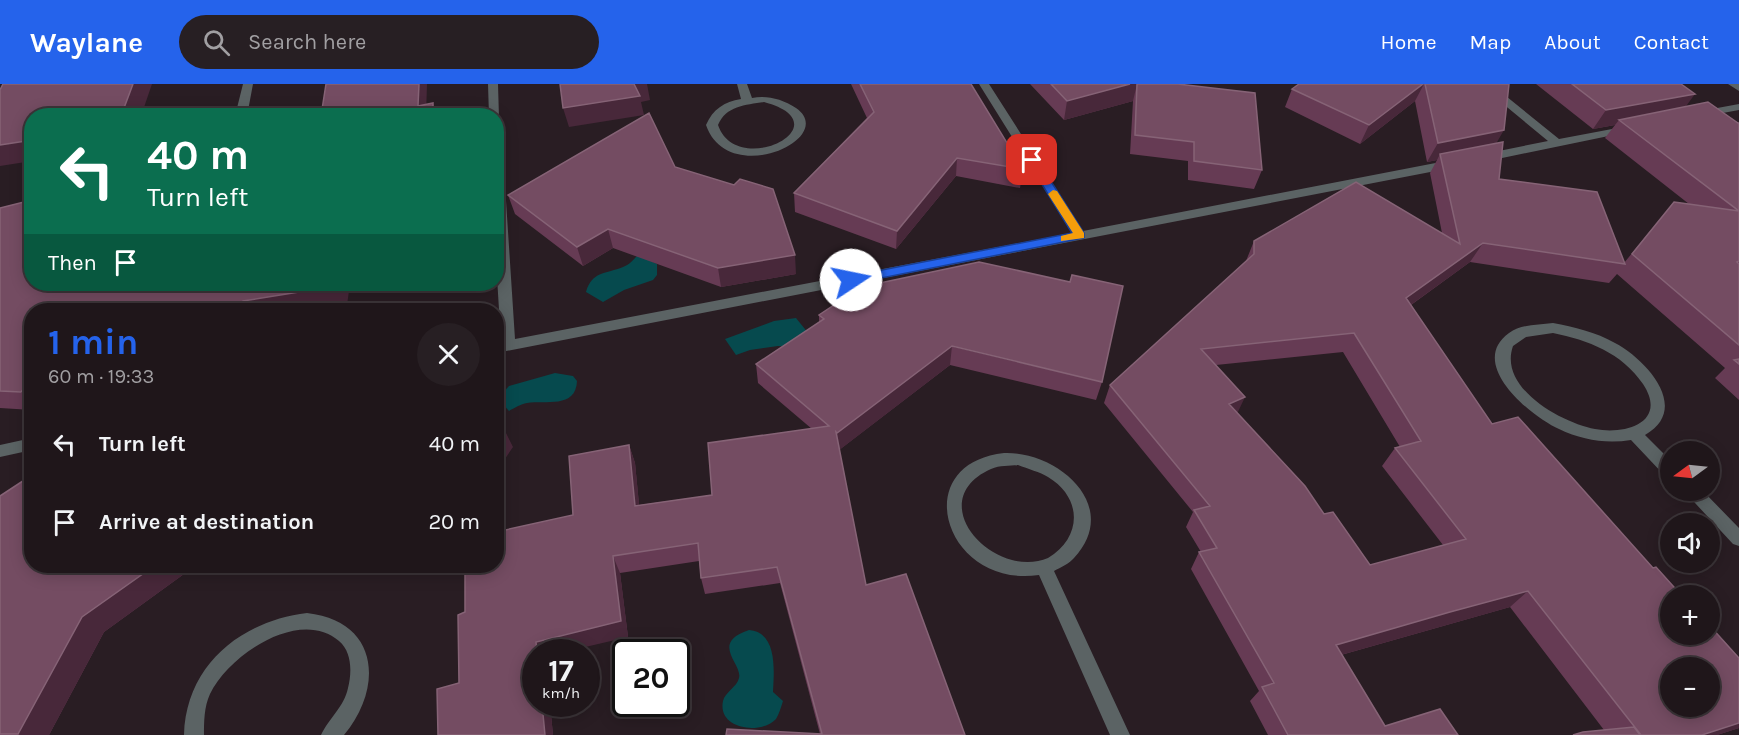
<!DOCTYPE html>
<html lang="en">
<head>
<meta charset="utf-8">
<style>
  body { margin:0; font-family:Karla,sans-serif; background:#271f23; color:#f1f3f6; height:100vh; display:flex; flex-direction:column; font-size:22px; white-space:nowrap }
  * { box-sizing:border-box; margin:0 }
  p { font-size:20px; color:#a19fa2 }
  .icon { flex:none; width:33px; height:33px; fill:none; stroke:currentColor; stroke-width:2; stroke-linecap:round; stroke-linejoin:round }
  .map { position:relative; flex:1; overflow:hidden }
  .details { position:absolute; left:24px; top:219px; width:480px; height:270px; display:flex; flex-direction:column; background:#1f161a; border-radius:24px; box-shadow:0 3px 15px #0003,0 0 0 2px #3c3539 }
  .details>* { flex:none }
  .top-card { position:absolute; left:24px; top:24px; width:480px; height:183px; border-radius:24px; box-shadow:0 3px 15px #0003,0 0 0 2px #3c3539; background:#0b6e4f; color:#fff; overflow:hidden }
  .needle { width:39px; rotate:255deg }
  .tools { position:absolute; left:1660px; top:357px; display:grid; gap:12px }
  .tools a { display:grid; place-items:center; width:60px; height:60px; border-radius:50%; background:#1f161a; box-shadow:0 3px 15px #0003,0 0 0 2px #3c3539; font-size:30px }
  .speed { position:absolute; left:522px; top:555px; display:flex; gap:12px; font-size:30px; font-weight:700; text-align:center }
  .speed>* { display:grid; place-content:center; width:78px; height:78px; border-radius:50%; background:#1f161a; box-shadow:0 3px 15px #0003,0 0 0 2px #3c3539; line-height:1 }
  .speed small { font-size:15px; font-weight:400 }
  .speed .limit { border:3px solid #111; border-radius:9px; background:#fff; color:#111 }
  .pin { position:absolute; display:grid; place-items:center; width:51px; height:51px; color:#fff; margin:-26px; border-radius:12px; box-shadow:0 3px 9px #0006 }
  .me { position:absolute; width:66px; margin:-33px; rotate:79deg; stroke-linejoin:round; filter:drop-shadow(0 0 4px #0008) }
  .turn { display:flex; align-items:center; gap:21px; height:126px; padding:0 24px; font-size:27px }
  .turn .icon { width:78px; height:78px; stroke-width:2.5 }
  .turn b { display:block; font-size:42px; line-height:51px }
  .then { display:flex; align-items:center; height:57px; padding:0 24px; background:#0003; gap:12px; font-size:22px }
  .round { display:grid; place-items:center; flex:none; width:63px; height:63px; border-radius:32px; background:#271f23 }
  .summary { display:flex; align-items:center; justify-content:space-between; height:102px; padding:0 24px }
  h1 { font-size:36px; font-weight:700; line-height:45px; color:#2563eb }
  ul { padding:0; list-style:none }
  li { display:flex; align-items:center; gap:18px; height:78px; padding:0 24px }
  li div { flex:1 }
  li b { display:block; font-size:22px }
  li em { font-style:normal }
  header { display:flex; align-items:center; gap:36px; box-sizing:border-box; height:84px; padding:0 30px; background:#2563eb; color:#fff }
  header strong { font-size:28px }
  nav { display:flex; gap:33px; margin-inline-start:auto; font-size:21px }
  .search { width:420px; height:54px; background:#271f23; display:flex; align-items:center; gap:15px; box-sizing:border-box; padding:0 21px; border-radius:33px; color:#a19fa2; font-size:22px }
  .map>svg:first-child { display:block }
  .water { fill:#064a4e }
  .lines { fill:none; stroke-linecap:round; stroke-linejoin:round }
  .lane { fill:#5b6364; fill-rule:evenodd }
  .street { fill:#5b6364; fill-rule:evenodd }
  .wall { fill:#663b54; fill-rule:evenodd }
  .shaded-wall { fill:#48283a }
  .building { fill:#744c62; stroke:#866376; stroke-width:1.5; fill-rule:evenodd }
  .route { fill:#2563eb; stroke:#184099; stroke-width:1.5 }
  .slow { fill:#f59e0b }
</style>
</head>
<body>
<header>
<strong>Waylane</strong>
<div class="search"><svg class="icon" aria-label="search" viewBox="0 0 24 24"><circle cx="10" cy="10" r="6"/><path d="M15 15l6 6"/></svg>Search here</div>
<nav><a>Home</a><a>Map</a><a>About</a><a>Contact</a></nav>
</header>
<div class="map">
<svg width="1739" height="651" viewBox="0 0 1739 651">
  <rect width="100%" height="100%" fill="#291d23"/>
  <path class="water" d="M638,171L657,180V191L653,196L624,206L603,218L586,208C592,187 606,190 623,183C629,181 633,176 638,171Z
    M796,234L813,255L797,263L778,262L750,266L736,271L725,255L774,237Z
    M555,289L573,292L577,297C576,325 545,316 527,319C521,320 514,324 509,327L500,317V312L509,302Z
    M749,546C778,548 774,588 773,608L783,617C781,623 779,630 776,635C762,651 717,646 723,617C725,608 737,603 739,594C743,580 709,559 749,546Z"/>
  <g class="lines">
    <path class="lane" d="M488,0H498L499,34L496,35V32H489Z
      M979,0H989L1083,147L1451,76L1457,80L1451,84L496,269V259L501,258L496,177V52L502,55L515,255L1072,149Z
      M1479,0H1491L1559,55L1628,42L1634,45L1628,48L1483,78L1479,77V71L1548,57Z
      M1739,20V26L1701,33L1695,30L1701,27Z
      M32,354V366L0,373V361Z"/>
    <path class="street" d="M243,0H253L247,32H235Z
      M737,0H747L752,14C767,11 782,15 796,24C839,54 728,105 706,41C713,25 724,18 741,15ZM764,18C846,40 737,96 718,41C726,22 745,21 764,18Z
      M1728,0H1739V7Z
      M1553,239C1574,243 1596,248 1615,259C1647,276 1691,325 1645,351L1671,377V393L1665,392L1631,356C1606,360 1582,356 1559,345C1532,333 1466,280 1509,249C1521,240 1538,241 1553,239ZM1553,249C1588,256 1622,269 1643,300C1668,338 1626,351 1595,345C1562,339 1498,304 1513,262L1526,253Z
      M1004,369C1058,367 1122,422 1074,474C1069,480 1061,483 1054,487L1130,651H1110L1039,491C945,505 906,380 1004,369ZM1018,381C1028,385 1040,388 1048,393C1083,414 1082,454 1048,474C1037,479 1023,479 1012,476C966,463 937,409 991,385C1000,381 1009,382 1018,381Z
      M1683,406H1702L1739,444V462L1733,460Z
      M307,529C379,537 384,603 344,651H321C329,634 344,623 348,604C352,588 352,568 339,557C299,523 228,572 210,610C204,623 204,638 204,651H184C186,581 241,537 307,529Z"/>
  </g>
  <path class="wall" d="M851,0H971L1023,85L1020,104L956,92L896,165L795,128L794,109L867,34Z
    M1030,0H1178L1262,86L1254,105L1188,96V77L1130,70L1133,17L1064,36Z
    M1299,0H1509L1496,59L1499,95L1624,179L1674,118L1689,120L1605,54L1615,41L1593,45L1536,0H1681L1685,23L1739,39V316L1715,294L1725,284L1617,190L1609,199L1470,178L1411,221L1492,340L1739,644L1717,651H1573L1604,646L1510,523L1341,571L1385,642L1458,651H1268L1250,617L1259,607L1191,485L1199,468H1201L1186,443L1193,428L1104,319L1110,301L1246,177L1254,157L1442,149L1430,89L1437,76L1427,78L1415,17L1360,60L1285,23L1292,5ZM1343,268L1400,363L1395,364L1382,382L1443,461L1370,481L1324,430L1237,329L1216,281Z
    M675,83L796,190L721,203L613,164L583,182L515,130L508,111Z
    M0,124L32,200L347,221L312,226H32V326L0,324Z
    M819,231L1102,298L1096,316L950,281L839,366L866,501L958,630L820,650L780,499L705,510L701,494L699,477L620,489L628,553L536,568V620H550L553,651L459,599L465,528L573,431L629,361L635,379L639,421L712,411L812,345L758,299L756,280L819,238Z
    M0,412L32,482H195L104,548L49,651H0Z"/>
  <path class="shaded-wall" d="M133,0H152L141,32H121Z
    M419,0H427L426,32L418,22Z
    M634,0H647L650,16L641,18L644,31L569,43L563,24Z
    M1130,0H1137L1133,17L1064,36L1067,17Z
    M1423,0H1424L1415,17L1360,60L1369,41Z
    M1695,10L1681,29L1619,36L1615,41L1593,45L1606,26Z
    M433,19L438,32H433Z
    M1504,46L1493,65L1440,70L1437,76L1427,78L1438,59Z
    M32,56V77L0,82V61Z
    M957,74L956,92L896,165L897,147Z
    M608,145L613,164L583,182L577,163Z
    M1483,159L1470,178L1394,233L1406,214Z
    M795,171L796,190L721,203L718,184Z
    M337,200H350L347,221L312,226H240L243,217Z
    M952,262L950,281L838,367L837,349Z
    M32,295V318L21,308Z
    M1245,313L1236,332L1229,320Z
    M504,345L513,363L496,388V357Z
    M629,361L635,379L641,439L635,422Z
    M613,472L620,489L628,553L564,568H537L536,558Z
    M154,482H195L104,548L49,651H20L18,650L82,533Z
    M1528,507L1510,523L1323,576L1336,561L1450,528Z
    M542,620H550L553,651H545Z
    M1739,639V644L1717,651H1702Z"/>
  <path class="building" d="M3,0H133L121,32H32V56L0,61V6Z
    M326,0H419L418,22L433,19V32H321Z
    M560,0H634L640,12L563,24Z
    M860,0H971L1023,85L957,74L897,147L794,109L874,28Z
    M1051,0H1130L1067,17Z
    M1137,0H1178L1255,9L1262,86L1194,77V58L1135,51Z
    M1299,0H1423L1369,41L1292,5Z
    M1425,0H1509L1504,46L1438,59Z
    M1572,0H1681L1695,10L1606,26Z
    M1708,18L1738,39H1739V127L1619,36Z
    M649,29L675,83L734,101L740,95L773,105L795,171L718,184L608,145L577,163L508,111Z
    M1503,58L1499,95L1597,108L1625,180L1483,159L1406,214L1492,340L1518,333L1653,484L1656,483L1682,512H1671V550H1710V542L1739,574V639L1702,651H1641L1528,507L1450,528L1336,561L1385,642L1440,625L1458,651H1288L1262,603L1274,599L1199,468L1217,464L1194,426L1210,422L1110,301L1254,170V157L1356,98L1460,160L1440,70ZM1354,249L1421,357L1395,364L1466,455L1370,481L1333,428L1324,430L1305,402L1229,320L1245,313L1201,265ZM1671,584H1710V622H1671Z
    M32,116V200H337L336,202L243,217L240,226H32V295L21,308L0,307V124Z
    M1674,118L1739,127V177L1737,178L1739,180V261L1632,170Z
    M979,178L1070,198L1072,191L1123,202L1102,298L952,262L837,349L836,348L866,501L906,490L965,651H726L727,645L822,650L777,483L701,494L698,459L613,472L621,537L536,558L537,568H536V620H542L545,651H438L437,605L459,599L458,531L465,528V482H496V448L573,431L569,372L629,361L635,422L712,411L708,359L829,342L756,280L824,235L819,231L861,203Z
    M1739,275V280L1734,276Z
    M496,344L504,345L496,357Z
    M32,391V482H154L82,533L18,650H0V412Z
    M1634,643L1640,651H1573L1583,648Z"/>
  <path class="route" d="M1032,73L1036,74L1084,149V154L851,200L847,199V193L851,192L1072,149L1027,76Z"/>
  <path class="slow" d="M1053,106L1057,107L1084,149V154L1061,157V152L1073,149L1048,110Z"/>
</svg>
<div class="tools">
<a><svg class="needle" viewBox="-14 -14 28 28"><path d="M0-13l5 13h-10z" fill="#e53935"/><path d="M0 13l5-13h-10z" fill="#a19fa2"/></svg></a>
<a><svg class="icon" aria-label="sound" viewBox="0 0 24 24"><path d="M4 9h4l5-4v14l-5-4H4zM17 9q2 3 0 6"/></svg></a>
<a>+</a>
<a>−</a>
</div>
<div class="speed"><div>17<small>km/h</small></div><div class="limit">20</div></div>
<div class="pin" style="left:1032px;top:76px;background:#d93025"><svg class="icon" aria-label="arrive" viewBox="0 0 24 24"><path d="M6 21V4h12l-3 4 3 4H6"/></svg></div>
<svg class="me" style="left:851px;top:196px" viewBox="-20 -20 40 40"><circle r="19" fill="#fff"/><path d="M0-13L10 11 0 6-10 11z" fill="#2563eb"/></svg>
<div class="top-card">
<div class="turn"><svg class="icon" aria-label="left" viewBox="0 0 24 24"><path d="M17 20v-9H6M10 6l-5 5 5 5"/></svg><div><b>40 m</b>Turn left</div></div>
<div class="then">Then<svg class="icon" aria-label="arrive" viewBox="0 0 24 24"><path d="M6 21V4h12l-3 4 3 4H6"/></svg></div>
</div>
<section class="details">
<div class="summary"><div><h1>1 min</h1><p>60 m · 19:33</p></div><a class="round"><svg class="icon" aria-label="close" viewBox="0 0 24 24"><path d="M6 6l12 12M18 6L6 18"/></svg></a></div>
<ul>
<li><svg class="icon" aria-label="left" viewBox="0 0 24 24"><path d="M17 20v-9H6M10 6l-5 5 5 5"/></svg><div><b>Turn left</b></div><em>40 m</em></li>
<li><svg class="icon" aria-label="arrive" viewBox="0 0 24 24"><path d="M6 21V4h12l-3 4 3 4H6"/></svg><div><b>Arrive at destination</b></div><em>20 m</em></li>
</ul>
</section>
</div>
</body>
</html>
